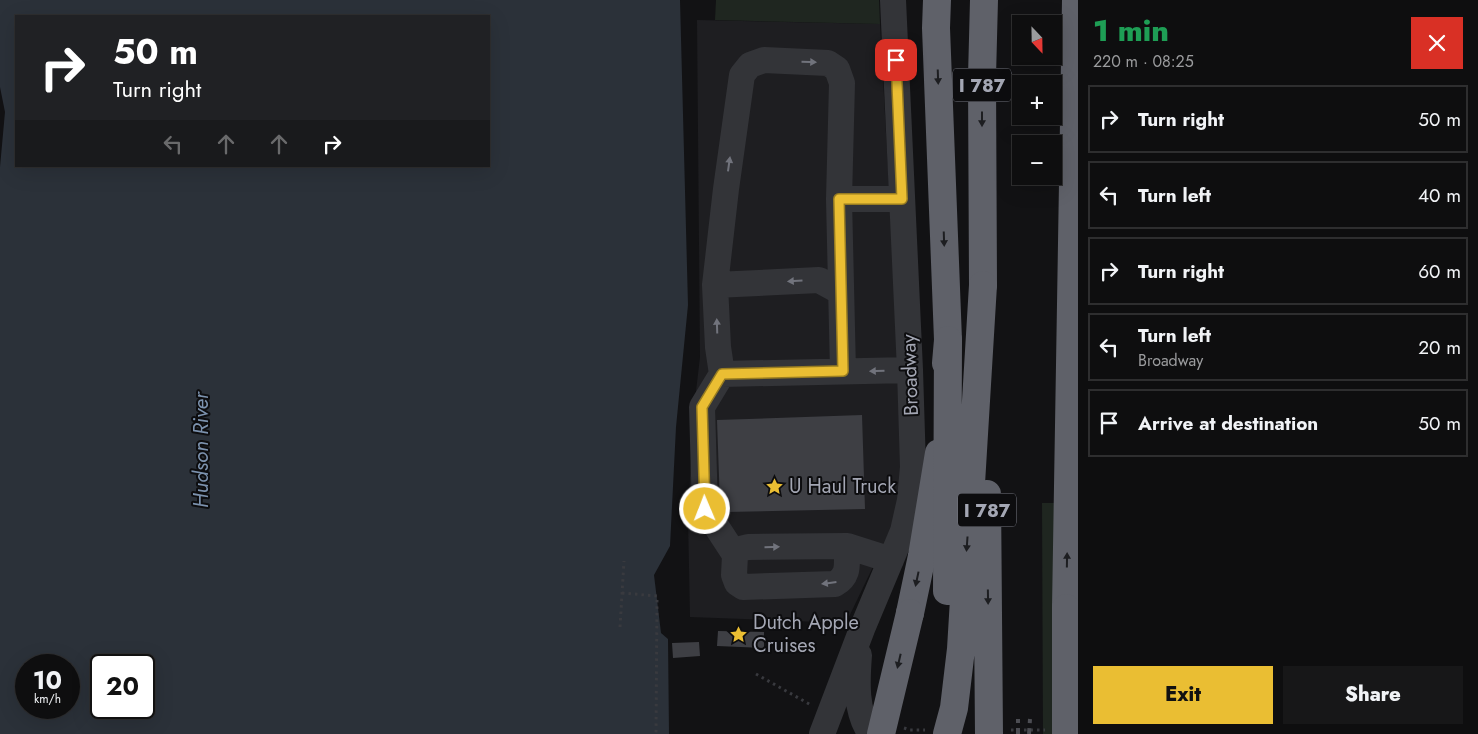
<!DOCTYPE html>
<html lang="en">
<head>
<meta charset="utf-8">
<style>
  body { margin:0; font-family:Jost,sans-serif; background:#171718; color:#f1f3f6; height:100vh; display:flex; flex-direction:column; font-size:19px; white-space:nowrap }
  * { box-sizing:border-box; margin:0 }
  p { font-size:16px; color:#9b9c9e }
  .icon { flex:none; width:28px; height:28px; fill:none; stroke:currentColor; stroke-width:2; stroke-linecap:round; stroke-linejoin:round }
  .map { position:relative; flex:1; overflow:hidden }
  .sheet { display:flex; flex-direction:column; background:#0e0e0f; width:400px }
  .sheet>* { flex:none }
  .banner { position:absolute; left:15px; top:15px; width:475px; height:152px; border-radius:0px; box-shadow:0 5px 20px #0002,0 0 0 1px #2e2e2f; background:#202124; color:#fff; overflow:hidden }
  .needle { width:32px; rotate:158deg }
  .fabs { position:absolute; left:1012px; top:15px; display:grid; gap:10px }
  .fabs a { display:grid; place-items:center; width:50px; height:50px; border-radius:0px; background:#0e0e0f; box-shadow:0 5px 20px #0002,0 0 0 1px #2e2e2f; font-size:25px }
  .speed { position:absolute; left:15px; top:654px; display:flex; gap:10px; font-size:25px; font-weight:700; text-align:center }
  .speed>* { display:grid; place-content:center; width:65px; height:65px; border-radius:50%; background:#0e0e0f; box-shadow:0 5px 20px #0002,0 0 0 1px #2e2e2f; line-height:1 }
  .speed small { font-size:12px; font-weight:400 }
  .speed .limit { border:2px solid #111; border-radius:8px; background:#fff; color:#111 }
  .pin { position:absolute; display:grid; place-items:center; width:42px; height:42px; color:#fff; margin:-21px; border-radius:10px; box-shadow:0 2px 8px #0006 }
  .me { position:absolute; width:55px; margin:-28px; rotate:359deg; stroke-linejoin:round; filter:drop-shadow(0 0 4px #0008) }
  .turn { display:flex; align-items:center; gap:18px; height:105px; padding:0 15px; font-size:22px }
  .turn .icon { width:65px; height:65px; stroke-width:2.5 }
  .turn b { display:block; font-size:35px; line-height:42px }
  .lanes { display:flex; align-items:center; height:48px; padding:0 15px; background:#0003; justify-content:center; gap:25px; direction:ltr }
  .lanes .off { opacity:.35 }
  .round { display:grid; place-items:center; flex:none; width:52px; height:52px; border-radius:0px; background:#171718 }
  .summary { display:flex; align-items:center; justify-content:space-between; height:85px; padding:0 15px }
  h1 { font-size:30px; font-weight:800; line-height:38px; color:#1e9e55 }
  .primary-button { display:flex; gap:10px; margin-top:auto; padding:10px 15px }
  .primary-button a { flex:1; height:58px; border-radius:0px; background:#eabe33; color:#111; font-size:20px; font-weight:800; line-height:58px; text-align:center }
  .primary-button a+a { background:#171718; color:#f1f3f6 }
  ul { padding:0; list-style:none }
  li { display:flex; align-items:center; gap:15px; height:68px; margin:0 10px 8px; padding:0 5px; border:2px solid #2e2e2f; border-radius:0px }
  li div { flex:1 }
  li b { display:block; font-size:19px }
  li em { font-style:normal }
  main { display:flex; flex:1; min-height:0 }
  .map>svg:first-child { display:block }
  .built { fill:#1e1e21 }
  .green { fill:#1f2620 }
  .water { fill:#2b3139; fill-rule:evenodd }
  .building { fill:#3e3f44 }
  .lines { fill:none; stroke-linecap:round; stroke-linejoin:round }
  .path { stroke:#393a3f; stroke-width:3; stroke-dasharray:2.5 4; stroke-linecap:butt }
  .minor { stroke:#333438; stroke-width:26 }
  .highway { stroke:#5f6169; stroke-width:28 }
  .rail { stroke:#4c4d53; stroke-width:4; stroke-dasharray:6 5; stroke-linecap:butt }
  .highway-bridge { stroke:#5f6169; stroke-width:28 }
  .oneway { fill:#71737c }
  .oneway2 { fill:#1d1e21 }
  .route-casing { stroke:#987c21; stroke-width:12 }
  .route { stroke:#eabe33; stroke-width:9 }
  .labels { text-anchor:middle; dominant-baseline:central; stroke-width:4; stroke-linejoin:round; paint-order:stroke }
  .shield { fill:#0d0d0f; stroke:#777982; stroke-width:1 }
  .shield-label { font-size:19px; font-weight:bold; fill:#a4a7b4 }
  .street-label { font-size:20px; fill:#a4a7b4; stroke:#0d0d0f }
  .poi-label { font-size:20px; fill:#a4a7b4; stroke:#0d0d0f; text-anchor:start }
  .water-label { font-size:21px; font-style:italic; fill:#7c92ae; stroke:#0d0d0f }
</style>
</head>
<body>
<main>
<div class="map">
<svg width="1078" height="734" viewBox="0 0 1078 734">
  <rect width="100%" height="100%" fill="#121214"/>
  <path class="built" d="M697,20L880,24L906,498L846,623L690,617L688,518L693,417L700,357Z"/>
  <path class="green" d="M716,0H879L880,24L715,20Z
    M1042,503H1078V734H1043Z"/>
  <path class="water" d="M0,0H680L688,305L676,427L670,546L654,575L661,633L668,639L669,734H0V167L5,112L0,87ZM16,16H489V166H16ZM26,665H69V708H26ZM101,665H144V708H101Z"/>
  <path class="building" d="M862,415L865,509L725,512L720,504L717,420Z
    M718,631L764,632V648L717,646Z
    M699,642L700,656L673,658L672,643Z"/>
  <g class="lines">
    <path class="path" d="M622,593L657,596L656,734
      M620,627L624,561
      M756,674L811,705
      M904,728L910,730H925
      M1011,730H1045"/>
    <path class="minor" d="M839,199L843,371
      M715,285L819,280L841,292
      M722,374L910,370
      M847,546C846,562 851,575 835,584L743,587L737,583L734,575L735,555L740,549L748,547L847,546L891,560
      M735,555L705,509L702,407L722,374L718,347L715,285L726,189L742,75L750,65L764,60L828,63L837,69L842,83L839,199H902
      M859,655C857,681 855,712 871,734
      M822,734L862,629L903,531L910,500L913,467L910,370L893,0"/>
    <path class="highway" d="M937,0L936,28L948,340L946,363
      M983,285L982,77L984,0
      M910,613L922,556L939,453
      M1069,631L1066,608L1076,0"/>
    <path class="rail" d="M1018,734V719
      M1029,734L1030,719"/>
    <path class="highway-bridge" d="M987,494L989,734
      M947,591L948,340
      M1066,608V734
      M881,734L910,613
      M947,734L954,708L961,649L983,285"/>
  </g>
  <defs><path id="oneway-solid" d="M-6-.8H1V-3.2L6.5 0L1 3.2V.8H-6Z" transform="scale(1.25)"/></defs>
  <g class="oneway">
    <use href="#oneway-solid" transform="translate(809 62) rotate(2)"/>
    <use href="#oneway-solid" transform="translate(729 164) rotate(-82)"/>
    <use href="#oneway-solid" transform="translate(795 281) rotate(177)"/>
    <use href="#oneway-solid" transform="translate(717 326) rotate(-92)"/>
    <use href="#oneway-solid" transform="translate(877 371) rotate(178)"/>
    <use href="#oneway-solid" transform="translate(772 547) rotate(-1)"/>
    <use href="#oneway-solid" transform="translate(829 583) rotate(173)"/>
  </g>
  <g class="oneway2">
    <use href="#oneway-solid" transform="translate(938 77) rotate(88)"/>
    <use href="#oneway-solid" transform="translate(982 119) rotate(90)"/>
    <use href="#oneway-solid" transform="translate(944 239) rotate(88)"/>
    <use href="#oneway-solid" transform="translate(967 544) rotate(94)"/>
    <use href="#oneway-solid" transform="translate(1067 560) rotate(-89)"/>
    <use href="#oneway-solid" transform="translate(917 579) rotate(102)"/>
    <use href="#oneway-solid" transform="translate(988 597) rotate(89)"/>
    <use href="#oneway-solid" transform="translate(899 661) rotate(103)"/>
  </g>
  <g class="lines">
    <defs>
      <path id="route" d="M705,509L702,407L722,374L843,371L839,199H902L896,60"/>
    </defs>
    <use href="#route" class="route-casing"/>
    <use href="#route" class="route"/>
  </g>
  <defs>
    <symbol id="sight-bare" viewBox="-9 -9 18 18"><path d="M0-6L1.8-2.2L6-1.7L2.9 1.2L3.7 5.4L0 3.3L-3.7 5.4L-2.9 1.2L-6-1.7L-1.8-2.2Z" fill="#eabe33" stroke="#0d0d0f" stroke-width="2.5" paint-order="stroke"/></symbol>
  </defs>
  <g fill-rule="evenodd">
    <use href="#sight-bare" x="762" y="474" width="25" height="25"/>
    <use href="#sight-bare" x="726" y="622" width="25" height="25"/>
  </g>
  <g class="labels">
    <g class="shield">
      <rect x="953" y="68.5" width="58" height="33" rx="4"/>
      <rect x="958" y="493.5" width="58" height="33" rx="4"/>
    </g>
    <g class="shield-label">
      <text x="982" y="85">I 787</text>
      <text x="987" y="510">I 787</text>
    </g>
    <g class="street-label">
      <text transform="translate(910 375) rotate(-92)">Broadway</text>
    </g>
    <g class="poi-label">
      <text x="789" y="486">U Haul Truck</text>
      <text x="753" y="622">Dutch Apple<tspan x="753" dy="23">Cruises</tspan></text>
    </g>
    <g class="water-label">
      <text transform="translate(201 450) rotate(-90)">Hudson River</text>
    </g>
  </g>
</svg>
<div class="fabs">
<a><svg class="needle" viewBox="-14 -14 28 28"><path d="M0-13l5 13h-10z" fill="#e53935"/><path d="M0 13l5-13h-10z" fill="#9b9c9e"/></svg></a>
<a>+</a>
<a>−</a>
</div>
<div class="speed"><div>10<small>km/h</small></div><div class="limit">20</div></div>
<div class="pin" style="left:896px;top:60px;background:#d93025"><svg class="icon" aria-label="arrive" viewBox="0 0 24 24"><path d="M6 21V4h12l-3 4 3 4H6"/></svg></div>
<svg class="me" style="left:705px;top:509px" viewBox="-20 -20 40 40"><circle r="17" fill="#eabe33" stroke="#fff" stroke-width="3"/><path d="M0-11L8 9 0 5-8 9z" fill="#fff"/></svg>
<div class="banner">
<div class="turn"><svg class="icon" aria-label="right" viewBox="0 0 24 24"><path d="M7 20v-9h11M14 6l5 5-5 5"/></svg><div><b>50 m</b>Turn right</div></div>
<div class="lanes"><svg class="icon off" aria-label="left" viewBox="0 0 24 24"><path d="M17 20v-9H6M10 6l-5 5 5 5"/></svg><svg class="icon off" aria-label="ahead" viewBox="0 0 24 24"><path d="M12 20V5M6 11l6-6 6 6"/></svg><svg class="icon off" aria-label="ahead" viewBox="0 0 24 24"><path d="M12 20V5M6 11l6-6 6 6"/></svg><svg class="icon" aria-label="right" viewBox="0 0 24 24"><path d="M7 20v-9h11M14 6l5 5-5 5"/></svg></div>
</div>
</div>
<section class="sheet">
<div class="summary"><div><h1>1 min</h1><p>220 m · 08:25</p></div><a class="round" style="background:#d93025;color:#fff"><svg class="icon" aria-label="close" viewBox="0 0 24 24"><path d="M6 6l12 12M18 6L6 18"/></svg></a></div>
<ul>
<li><svg class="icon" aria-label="right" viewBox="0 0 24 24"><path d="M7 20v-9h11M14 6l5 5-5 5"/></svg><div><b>Turn right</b></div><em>50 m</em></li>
<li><svg class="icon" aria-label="left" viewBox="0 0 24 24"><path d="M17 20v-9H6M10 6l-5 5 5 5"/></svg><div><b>Turn left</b></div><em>40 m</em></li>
<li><svg class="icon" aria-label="right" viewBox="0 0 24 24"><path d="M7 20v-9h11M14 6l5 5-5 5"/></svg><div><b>Turn right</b></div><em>60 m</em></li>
<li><svg class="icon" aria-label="left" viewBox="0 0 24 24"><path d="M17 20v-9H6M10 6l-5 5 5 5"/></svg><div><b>Turn left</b><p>Broadway</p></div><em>20 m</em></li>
<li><svg class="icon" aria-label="arrive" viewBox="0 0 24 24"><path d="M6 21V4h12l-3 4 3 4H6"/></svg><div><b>Arrive at destination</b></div><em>50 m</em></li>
</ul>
<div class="primary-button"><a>Exit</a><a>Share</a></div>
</section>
</main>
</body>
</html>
